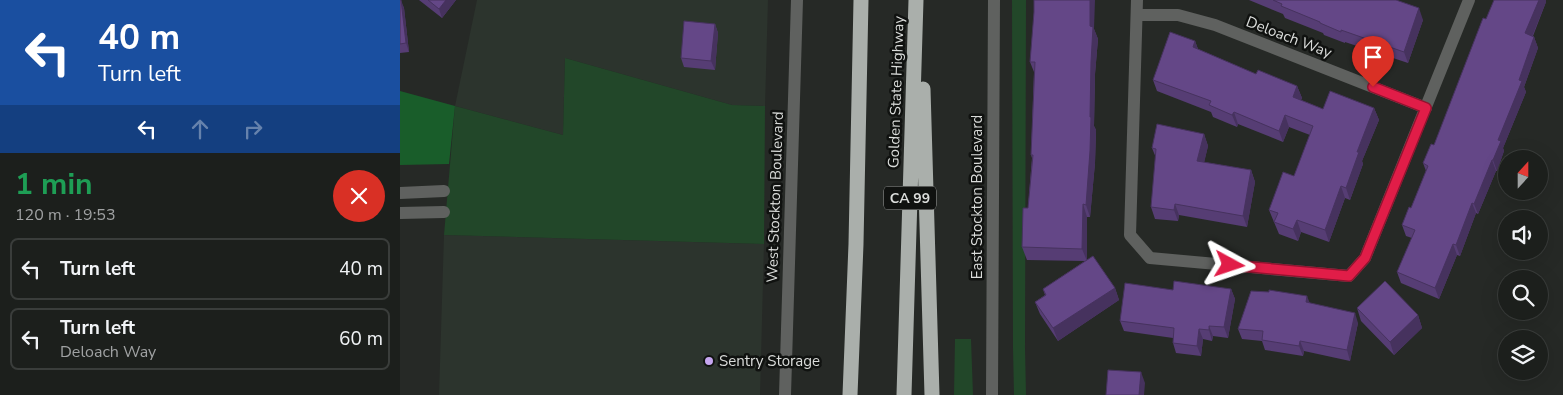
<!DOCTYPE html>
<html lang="en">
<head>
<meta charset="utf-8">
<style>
  body { margin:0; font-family:"Nunito Sans",sans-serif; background:#292c29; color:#f1f3f6; height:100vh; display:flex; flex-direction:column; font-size:19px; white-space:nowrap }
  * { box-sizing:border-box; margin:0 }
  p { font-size:16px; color:#a0a2a3 }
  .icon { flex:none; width:28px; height:28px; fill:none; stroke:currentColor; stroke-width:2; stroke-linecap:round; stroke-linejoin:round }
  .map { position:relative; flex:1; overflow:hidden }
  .sheet { display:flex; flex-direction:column; background:#1c1f1c; width:400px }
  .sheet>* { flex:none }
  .banner { background:#1a4fa0; color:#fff; overflow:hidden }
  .needle { width:32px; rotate:21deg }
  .buttons { position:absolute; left:1098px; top:150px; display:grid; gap:10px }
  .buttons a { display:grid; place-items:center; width:50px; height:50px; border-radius:50%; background:#1c1f1c; box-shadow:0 5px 20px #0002,0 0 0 1px #3a3d3b; font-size:25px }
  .pin { position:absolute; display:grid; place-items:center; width:42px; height:42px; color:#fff; margin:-51px -21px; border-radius:50% 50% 50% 0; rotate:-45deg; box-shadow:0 0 5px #0007 }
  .pin .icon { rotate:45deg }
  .me { position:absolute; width:55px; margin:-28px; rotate:95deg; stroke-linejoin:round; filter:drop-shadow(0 0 4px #0008) }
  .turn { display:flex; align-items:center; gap:18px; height:105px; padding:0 15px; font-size:22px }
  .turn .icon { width:65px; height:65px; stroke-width:2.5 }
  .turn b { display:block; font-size:35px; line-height:42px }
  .lanes { display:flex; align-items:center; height:48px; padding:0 15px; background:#0003; justify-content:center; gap:25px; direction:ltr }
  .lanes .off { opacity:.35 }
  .round { display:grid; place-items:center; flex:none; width:52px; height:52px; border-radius:26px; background:#292c29 }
  .head { display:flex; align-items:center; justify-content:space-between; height:85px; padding:0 15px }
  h1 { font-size:30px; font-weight:700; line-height:38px; color:#1e9e55 }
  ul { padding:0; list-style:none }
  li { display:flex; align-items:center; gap:15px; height:62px; margin:0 10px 8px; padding:0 5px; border:2px solid #3a3d3b; border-radius:8px }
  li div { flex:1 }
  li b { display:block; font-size:19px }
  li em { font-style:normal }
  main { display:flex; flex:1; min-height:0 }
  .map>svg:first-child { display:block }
  .built { fill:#2c342d }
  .green { fill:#224729 }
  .water { fill:#195d2a }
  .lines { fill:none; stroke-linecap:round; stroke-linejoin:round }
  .minor { stroke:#5f615f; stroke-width:12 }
  .highway { stroke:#aaafab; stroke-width:15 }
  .wall { fill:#563d74 }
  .shaded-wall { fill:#46325e }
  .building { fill:#644787; stroke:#46325e }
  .route-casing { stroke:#92132f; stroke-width:12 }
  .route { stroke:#e11d48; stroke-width:9 }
  .poi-dot { fill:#c6a6f0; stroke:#101210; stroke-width:2 }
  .labels { text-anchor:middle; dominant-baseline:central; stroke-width:5; stroke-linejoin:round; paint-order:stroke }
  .shield { fill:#101210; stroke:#9d9f9d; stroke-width:1 }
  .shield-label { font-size:14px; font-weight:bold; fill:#dadcda }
  .street-label { font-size:15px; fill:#dadcda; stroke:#101210 }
  .poi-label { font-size:15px; fill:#dadcda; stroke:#101210; text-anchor:start }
</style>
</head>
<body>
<main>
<section class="sheet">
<div class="banner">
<div class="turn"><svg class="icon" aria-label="left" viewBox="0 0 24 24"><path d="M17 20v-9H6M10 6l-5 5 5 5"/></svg><div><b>40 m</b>Turn left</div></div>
<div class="lanes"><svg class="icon" aria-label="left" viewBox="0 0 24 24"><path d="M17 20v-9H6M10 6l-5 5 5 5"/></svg><svg class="icon off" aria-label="ahead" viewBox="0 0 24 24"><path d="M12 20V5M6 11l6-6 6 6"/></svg><svg class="icon off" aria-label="right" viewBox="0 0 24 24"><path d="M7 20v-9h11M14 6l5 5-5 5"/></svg></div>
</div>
<div class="head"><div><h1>1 min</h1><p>120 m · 19:53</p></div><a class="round" style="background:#d93025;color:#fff"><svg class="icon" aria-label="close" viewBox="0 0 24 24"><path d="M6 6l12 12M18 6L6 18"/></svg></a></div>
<ul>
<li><svg class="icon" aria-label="left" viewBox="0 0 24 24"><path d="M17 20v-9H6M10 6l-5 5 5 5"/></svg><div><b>Turn left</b></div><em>40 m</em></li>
<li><svg class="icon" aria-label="left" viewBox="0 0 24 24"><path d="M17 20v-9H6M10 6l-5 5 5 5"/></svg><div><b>Turn left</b><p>Deloach Way</p></div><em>60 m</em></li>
</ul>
</section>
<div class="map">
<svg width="1163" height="395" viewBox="0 0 1163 395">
  <rect width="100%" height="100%" fill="#262926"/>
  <path class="built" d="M77,0H368L365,106L332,105L165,58L163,135L55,106Z
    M44,235L364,244L360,395H39Z"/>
  <path class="green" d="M612,0H626L625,348L626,395H614L613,348Z
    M165,58L332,105L365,106L364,244L44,235L55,106L163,135Z
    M555,339H571L573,395H554Z"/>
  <path class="water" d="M0,91L55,106L49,164L0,165Z"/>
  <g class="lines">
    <path class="minor" d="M737,0L730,235L750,258L949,276L965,258L1069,0
      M737,15H778L815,25L1026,108
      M0,193L44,191
      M0,213L44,212
      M385,395L397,0
      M592,395L594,0"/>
    <path class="highway" d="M523,89L532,395
      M450,395L456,244L461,0
      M504,395L516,0"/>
  </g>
  <path class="wall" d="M0,0L4,8L9,52L0,53Z
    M19,0H56L42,18Z
    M849,0H996L1023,20L1008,63L945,42V43L924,35L923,33L885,18L883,14Z
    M1146,2L1133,36L1134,37L1138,48L1124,87L1126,92L1103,148L1104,151L1097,171H1096L1078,214L1076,213L1060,256L1057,255L1039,299L1001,283L997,272L1012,238L1006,236L1002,225L1011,208L1026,171L1023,163L1034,145L1086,19Z
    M315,24L318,33L315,70L284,67L281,58Z
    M694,29L698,39L695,74L694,126L696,130L695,163L690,217H687V260L715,288L719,300L658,341L640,314L635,302L645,295L643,289L685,261L627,260L622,247L628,208L632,158L631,155L634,72L630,62Z
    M795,41L798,49L856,74L897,86L902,98L901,100L923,109L974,108L979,120L962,161L963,164L950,200L945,198L929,242L901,232L898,241L879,234L869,210L894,176L910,135L889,127L883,142L838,124L837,127L813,117L811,112L757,91L753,80Z
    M804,134L808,146L804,162L851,170L855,182L847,227L779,215L778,221L755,219L751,207L756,158L752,148Z
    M831,289L835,299L828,338L813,336L812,341L803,339L801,356L776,353L773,343V338L724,331L720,321L773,290Z
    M909,303L958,323L950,361L904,351L903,356L865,350L862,341L842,339L838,329Z
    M957,308L1018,315L1022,328L994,355L961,321Z"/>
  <path class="shaded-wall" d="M1,0L4,8L9,52L6,43Z
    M46,0H56L42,18L39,9Z
    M690,0H695L694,29L698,39L695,74L694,126L696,130L695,163L690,217L686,205L690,117Z
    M1139,0H1146V2L1129,44L1125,33Z
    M1019,8L1023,20L1008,63L1004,52Z
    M315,24L318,33L315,70L311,61Z
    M1134,37L1138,48L1124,87L1126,92L1103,148L1104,151L1097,171L1093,160L1098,140L1119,80Z
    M795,41L799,52L793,47Z
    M897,86L902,98L897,109L893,97Z
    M974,108L979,120L962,161L963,164L950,200L946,188L957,152Z
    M834,112L838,124L837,127L832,115Z
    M885,115L889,127L883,142L879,131Z
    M804,134L808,146L802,172L797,161Z
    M1092,160L1096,171L1078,214L1074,204Z
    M851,170L855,182L847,227L843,216Z
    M941,186L945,198L929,242L925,230Z
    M1072,203L1076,213L1060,256L1056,245Z
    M683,204L687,217V261L682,249Z
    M775,204L779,215L778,221L774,210Z
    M897,220L901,232L898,241L893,229Z
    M1053,244L1057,255L1039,299L1035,288Z
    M715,288L719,300L658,341L653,328Z
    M831,289L835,299L828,338L824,327Z
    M907,296L911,306L906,302Z
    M955,313L958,323L950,361L947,350Z
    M1018,315L1022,328L994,355L990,342Z
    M809,326L813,336L812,341L809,330Z
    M799,329L803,339L801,356L797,346Z
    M900,341L904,351L903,356L899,346Z
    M741,372L745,383L744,395H739Z"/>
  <path class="building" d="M0,0H1L6,43L0,44Z
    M28,0H46L39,9Z
    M634,0H690V26L693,27L691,62L690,117H691L690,151L686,205L683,204L682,249L622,247L623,208H628L633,155H631L635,62H630L634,12Z
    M873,0H996L1019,8L1004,52L941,30V32L920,23V22L881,6L882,4Z
    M1094,0H1139L1125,33L1134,37L1119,80L1122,81L1098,140L1101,141L1093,160H1092L1074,204L1072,203L1056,245L1053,244L1035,288L997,272L1015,230L1002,225L1009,207L1011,208L1028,166L1023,163L1031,144L1034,145L1083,18L1086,19Z
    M284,21L315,24L311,61L281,58Z
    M770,32L795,41L793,47L856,74L858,70L897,86L893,97L923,109L930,91L974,108L957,152H959L946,188L941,186L925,230L897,220L893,229L874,222L878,213L869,210L883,172L894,176L913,126L885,115L879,131L834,112L832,115L809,105L811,101L753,80Z
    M757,124L804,134L797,161L851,170L843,216L775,204L774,210L751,207L756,149L752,148Z
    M693,256L715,288L653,328L635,302L646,295L643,289Z
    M774,281L831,289L824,327L809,326V330L799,329L797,346L773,343L774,328L720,321L725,283L773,290Z
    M985,281L1018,315L990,342L957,308Z
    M869,290L907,296L906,302L955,313L947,350L900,341L899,346L862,340L863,331L838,329L851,291L869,292Z
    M708,370L741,372L739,395H706Z"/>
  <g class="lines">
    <defs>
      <path id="route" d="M830,265L949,276L965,258L1026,108L973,87"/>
    </defs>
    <use href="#route" class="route-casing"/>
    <use href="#route" class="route"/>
  </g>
  <circle class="poi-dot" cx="309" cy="361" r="5"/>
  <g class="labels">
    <rect class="shield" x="484" y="186.5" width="52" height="23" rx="4"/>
    <g class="shield-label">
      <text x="510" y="198">CA 99</text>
    </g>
    <g class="street-label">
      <text transform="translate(889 37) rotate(21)">Deloach Way</text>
      <text transform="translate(496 92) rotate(-88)">Golden State Highway</text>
      <text transform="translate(375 197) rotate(-88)">West Stockton Boulevard</text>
      <text transform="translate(577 197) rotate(-90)">East Stockton Boulevard</text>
    </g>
    <g class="poi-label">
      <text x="319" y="361">Sentry Storage</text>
    </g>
  </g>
</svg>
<div class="buttons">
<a><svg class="needle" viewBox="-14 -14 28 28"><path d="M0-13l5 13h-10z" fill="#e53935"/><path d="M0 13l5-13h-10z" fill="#a0a2a3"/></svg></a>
<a><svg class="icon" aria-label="sound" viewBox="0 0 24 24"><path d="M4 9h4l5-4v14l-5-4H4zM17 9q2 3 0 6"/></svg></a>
<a><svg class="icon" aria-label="search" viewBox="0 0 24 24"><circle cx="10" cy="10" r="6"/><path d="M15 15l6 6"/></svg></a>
<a><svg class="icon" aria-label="layers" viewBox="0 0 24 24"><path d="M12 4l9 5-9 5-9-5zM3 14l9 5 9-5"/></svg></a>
</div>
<div class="pin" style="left:973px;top:87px;background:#d93025"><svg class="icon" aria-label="arrive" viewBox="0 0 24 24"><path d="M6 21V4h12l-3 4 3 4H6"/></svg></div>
<svg class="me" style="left:830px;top:265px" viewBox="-20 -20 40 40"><path d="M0-17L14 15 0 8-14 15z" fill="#e11d48" stroke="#fff" stroke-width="4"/></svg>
</div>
</main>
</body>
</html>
